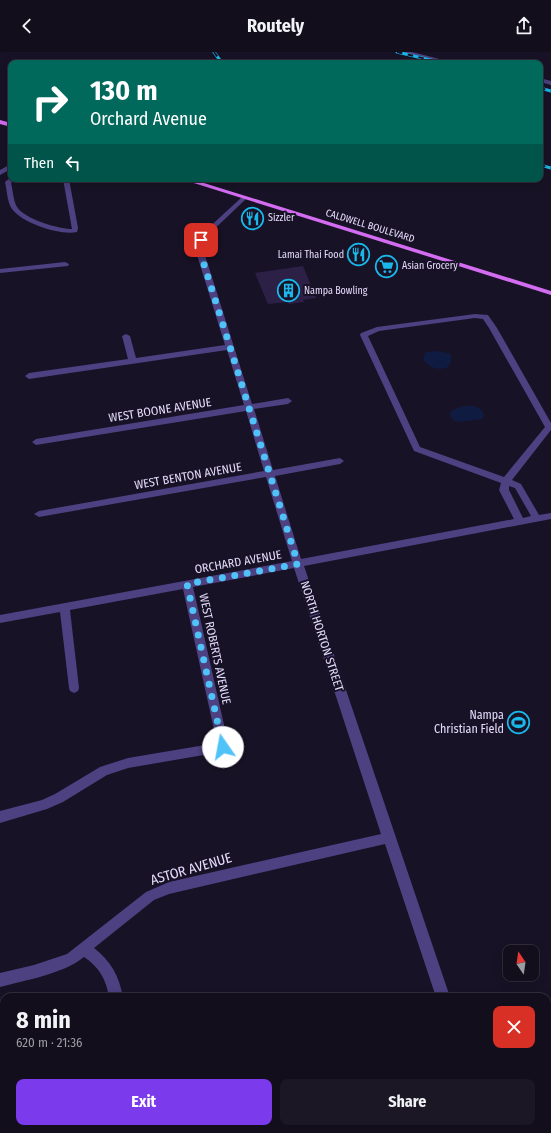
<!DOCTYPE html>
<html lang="en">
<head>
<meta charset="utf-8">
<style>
  body { margin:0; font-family:"Fira Sans Condensed",sans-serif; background:#1b1725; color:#f1f3f6; height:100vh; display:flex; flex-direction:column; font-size:15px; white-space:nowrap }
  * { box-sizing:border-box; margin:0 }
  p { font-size:13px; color:#9c9ca3 }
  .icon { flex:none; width:22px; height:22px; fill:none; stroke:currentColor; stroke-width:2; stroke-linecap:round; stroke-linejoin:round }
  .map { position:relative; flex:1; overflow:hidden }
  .drawer { position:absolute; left:0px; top:941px; width:551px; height:140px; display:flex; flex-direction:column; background:#120e1c; border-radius:12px 12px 0 0; box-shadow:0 2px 10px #0003,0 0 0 1px #312e3b }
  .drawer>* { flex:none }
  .guide { position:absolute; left:8px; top:8px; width:535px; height:122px; border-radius:8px; box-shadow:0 2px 10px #0003,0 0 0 1px #312e3b; background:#00695c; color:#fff; overflow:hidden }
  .needle { width:26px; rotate:347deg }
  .fabs { position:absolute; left:503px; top:893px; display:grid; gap:8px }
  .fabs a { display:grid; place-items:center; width:36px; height:36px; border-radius:8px; background:#120e1c; box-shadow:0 2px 10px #0003,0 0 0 1px #312e3b; font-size:20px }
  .pin { position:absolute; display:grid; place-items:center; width:34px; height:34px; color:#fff; margin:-17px; border-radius:8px; box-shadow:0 2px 6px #0006 }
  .me { position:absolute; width:44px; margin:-22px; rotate:348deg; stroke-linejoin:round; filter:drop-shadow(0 0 3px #0008) }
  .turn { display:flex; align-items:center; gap:14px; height:84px; padding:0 16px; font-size:18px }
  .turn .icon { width:52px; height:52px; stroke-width:2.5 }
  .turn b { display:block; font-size:28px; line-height:34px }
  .then { display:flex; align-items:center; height:38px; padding:0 16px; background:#0003; gap:8px; font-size:15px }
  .round { display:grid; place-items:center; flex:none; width:42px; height:42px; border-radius:8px; background:#1b1725 }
  .headline { display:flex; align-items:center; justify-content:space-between; height:68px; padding:0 16px }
  h1 { font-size:24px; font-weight:700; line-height:30px }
  .action { display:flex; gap:8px; margin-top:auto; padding:8px 16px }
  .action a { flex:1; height:46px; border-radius:8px; background:#7c3aed; color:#fff; font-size:16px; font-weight:700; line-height:46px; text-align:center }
  .action a+a { background:#1b1725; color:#f1f3f6 }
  header { display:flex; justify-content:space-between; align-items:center; height:52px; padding:0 16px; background:#120e1c; font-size:18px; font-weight:700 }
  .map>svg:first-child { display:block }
  .water { fill:#101b42 }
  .building { fill:#2d2046 }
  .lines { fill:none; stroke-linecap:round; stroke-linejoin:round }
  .minor { fill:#4d4181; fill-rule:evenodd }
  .major { fill:#d36cf1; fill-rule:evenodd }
  .rail-casing { stroke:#19b7ea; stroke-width:3 }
  .rail { stroke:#181226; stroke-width:2; stroke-dasharray:5.5; stroke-linecap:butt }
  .route { stroke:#4fc3f7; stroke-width:7; stroke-dasharray:0 12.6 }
  .labels { text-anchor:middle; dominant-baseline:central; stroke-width:4; stroke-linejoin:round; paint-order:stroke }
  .far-poi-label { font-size:10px; fill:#e3dbfc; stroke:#181226; text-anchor:start }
  .far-street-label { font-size:10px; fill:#e3dbfc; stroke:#181226 }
  .street-label { font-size:12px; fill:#e3dbfc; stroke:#181226 }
  .poi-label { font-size:12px; fill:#e3dbfc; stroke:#181226; text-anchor:end }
  .near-street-label { font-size:14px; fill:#e3dbfc; stroke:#181226 }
</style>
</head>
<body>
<header><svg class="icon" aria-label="back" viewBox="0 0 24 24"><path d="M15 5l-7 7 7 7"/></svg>Routely<svg class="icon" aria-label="share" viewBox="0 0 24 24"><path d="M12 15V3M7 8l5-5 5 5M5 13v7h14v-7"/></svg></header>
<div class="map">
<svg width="551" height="1081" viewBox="0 0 551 1081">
  <rect width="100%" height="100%" fill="#181226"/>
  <path class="water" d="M439,299L451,302V309L448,315C438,319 429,316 423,307L426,300Z
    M463,354H475L482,358L484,364L482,367L459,370L454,369L450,363L451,359Z"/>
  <path class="building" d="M303,214L316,246L303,248L304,250L289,252L288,250L268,252L255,221Z"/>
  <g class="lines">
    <path class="minor" d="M402,0H412L455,11H445Z
      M540,26L551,29V33L540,30Z
      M11,112V117L0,123V118Z
      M11,125V127H15L11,131C13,138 13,148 17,155C25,167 58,177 72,177L63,127H69L78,176L77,180C61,184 22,171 12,157C7,150 7,138 5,130Z
      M242,145L247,146L207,184L204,191V200L252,352L288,346L292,349L288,352L254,357L273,418L340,406L344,409L340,412L275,424L301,507L514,467L499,438L501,431L414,399L360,283L361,281L377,275L475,262L488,263L497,276L551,371V378L512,428L521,432L539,463L551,461V467L304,514L450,945H436L385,792L169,842L154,848L94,896C111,909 119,924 123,945H109C106,927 99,915 84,905C63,922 26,928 0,935V921L34,913L67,902L146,840L169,830L381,782L294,516L193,535L229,695L227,699L128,716L107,723L63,750L47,757L0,771V759L42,748L55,742L100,715L128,706L217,691L183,537L70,558L79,636L78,639L74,641L70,639L69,636L60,560L0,571V563L292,509L266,425L39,465L34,462L39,459L264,419L246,359L36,393L32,390L36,387L244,353L227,298L29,327L25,324L29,321L128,307L122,284L126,282L130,284L136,306L225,293L197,203V191L204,180ZM475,266L483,267L489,276L545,375L504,425L420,395L368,284L379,279ZM509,434L515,436L531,464L523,466L509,438Z
      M65,210L69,212L68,214L0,221V217Z
      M125,1077H139L140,1081H126Z
      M478,1077H493L494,1081H479Z"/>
    <path class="major" d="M0,68L11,71V75L0,72Z
      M181,127H191L551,239V243Z"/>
    <defs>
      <path id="rail" d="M214,0L222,11
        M397,0L443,11
        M540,36L551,39
        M540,113L551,116"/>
    </defs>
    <use href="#rail" class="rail-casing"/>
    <use href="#rail" class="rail"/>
  </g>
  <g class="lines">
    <path class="route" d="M201,188L200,195L203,209L298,512L187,532L223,695"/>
  </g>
  <defs>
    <symbol id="restaurant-ring" viewBox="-11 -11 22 22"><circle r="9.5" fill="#181226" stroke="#19b7ea" stroke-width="1.5"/><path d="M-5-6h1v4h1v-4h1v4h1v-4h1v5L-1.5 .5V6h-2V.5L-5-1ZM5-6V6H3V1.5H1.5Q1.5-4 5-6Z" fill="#19b7ea"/></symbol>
    <symbol id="supermarket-ring" viewBox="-11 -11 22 22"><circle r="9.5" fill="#181226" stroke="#19b7ea" stroke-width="1.5"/><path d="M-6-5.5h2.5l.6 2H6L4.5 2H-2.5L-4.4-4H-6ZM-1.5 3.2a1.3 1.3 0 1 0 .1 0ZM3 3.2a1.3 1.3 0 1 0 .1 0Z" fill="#19b7ea"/></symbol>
    <symbol id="building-ring" viewBox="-11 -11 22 22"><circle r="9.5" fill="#181226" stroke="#19b7ea" stroke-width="1.5"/><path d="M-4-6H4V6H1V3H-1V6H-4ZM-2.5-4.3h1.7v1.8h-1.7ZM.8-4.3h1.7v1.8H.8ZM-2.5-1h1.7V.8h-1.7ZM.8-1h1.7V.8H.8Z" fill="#19b7ea"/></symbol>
    <symbol id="stadium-ring" viewBox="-11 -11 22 22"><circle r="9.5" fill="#181226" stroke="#19b7ea" stroke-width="1.5"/><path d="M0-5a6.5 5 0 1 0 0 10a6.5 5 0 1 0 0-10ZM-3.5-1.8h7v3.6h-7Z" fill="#19b7ea"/></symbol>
  </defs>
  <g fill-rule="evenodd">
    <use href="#restaurant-ring" x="240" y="154" width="25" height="25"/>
    <use href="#restaurant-ring" x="346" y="190" width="25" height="25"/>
    <use href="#supermarket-ring" x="374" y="202" width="25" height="25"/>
    <use href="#building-ring" x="276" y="226" width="25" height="25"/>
    <use href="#stadium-ring" x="506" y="658" width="25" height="25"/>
  </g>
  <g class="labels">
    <g class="far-poi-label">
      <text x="268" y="166">Sizzler</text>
      <text x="344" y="203" text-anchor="end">Lamai Thai Food</text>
      <text x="402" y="214">Asian Grocery</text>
      <text x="304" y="239">Nampa Bowling</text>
    </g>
    <g class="far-street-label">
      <text transform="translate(370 174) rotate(17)">CALDWELL BOULEVARD</text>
    </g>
    <g class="street-label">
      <text transform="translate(160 358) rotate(-9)">WEST BOONE AVENUE</text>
      <text transform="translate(188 424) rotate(-10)">WEST BENTON AVENUE</text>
      <text transform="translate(238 510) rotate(-10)">ORCHARD AVENUE</text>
      <text transform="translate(322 584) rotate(72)">NORTH HORTON STREET</text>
      <text transform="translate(215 597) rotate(78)">WEST ROBERTS AVENUE</text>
    </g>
    <g class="poi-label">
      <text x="504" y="663">Nampa<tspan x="504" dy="14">Christian Field</tspan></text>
    </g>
    <g class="near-street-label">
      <text transform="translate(191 817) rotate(-16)">ASTOR AVENUE</text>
    </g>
  </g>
</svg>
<div class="fabs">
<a><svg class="needle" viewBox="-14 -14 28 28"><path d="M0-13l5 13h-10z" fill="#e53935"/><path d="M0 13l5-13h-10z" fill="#9c9ca3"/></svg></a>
</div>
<div class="pin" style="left:201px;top:188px;background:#d93025"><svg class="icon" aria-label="arrive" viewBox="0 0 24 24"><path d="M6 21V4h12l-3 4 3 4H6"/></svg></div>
<svg class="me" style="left:223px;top:695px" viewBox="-20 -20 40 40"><circle r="19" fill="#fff"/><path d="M0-13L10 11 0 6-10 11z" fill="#4fc3f7"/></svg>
<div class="guide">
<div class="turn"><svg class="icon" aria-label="right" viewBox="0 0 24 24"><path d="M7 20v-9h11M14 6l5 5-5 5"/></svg><div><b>130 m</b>Orchard Avenue</div></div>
<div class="then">Then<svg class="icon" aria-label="left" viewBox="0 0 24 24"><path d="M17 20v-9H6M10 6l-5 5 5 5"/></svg></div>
</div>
<section class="drawer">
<div class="headline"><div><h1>8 min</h1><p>620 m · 21:36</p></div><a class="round" style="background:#d93025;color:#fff"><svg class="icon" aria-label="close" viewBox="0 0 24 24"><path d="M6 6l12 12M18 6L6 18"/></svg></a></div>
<div class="action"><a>Exit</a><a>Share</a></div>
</section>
</div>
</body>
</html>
